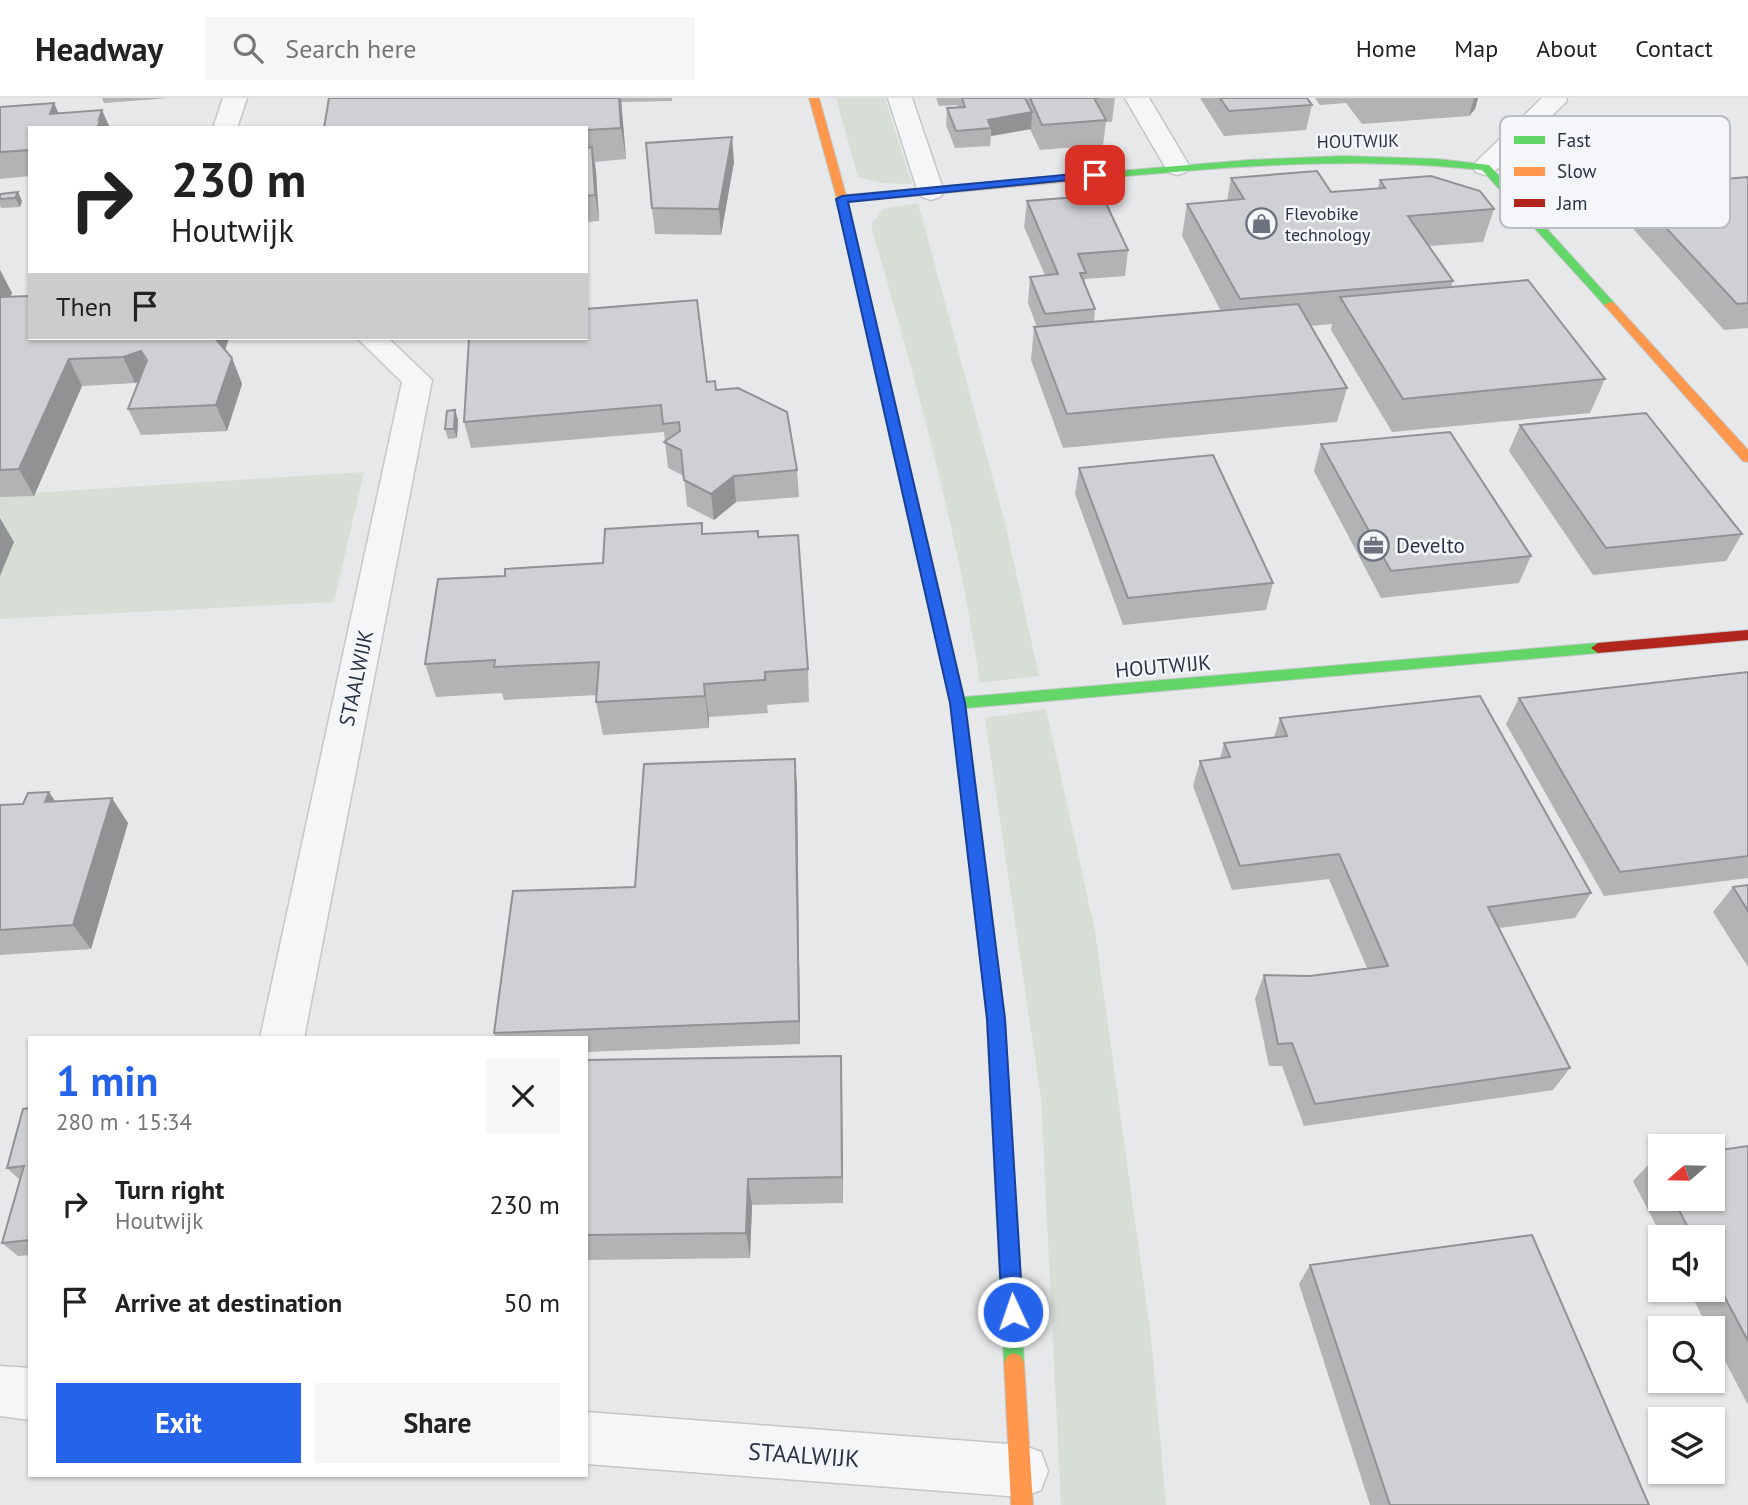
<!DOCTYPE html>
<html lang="en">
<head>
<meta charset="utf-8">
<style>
  body { margin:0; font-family:"PT Sans",sans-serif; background:#f6f6f6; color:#222; height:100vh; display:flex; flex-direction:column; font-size:26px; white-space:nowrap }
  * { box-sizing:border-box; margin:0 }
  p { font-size:23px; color:#767676 }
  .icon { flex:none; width:38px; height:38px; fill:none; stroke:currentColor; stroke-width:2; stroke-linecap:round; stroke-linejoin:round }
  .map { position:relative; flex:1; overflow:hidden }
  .sheet { position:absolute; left:28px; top:938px; width:560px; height:441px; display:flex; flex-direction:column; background:#fff; border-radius:0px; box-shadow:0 2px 5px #0004 }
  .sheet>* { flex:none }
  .banner { position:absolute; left:28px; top:28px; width:560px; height:214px; border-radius:0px; box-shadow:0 2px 5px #0004; background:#fff; color:#222; overflow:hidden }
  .needle { width:46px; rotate:250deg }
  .fabs { position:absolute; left:1648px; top:1036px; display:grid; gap:14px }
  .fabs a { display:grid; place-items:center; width:77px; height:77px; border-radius:0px; background:#fff; box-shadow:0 2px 5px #0004; font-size:35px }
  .pin { position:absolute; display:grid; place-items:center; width:60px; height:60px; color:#fff; margin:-30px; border-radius:14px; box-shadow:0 4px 10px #0006 }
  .me { position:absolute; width:77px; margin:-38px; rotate:357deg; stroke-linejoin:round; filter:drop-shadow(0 0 5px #0008) }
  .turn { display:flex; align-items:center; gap:24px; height:147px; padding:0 28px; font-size:32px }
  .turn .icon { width:91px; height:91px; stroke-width:2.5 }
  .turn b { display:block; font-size:49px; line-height:60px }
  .then { display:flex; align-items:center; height:66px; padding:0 28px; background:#0003; gap:14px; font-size:26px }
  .round { display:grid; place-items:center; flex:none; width:74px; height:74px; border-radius:0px; background:#f6f6f6 }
  .headline { display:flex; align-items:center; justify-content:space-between; height:119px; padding:0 28px }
  h1 { font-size:42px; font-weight:700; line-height:52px; color:#2563eb }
  .action { display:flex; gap:14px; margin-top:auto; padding:14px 28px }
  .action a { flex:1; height:80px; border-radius:0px; background:#2563eb; color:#fff; font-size:28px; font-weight:700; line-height:80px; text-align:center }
  .action a+a { background:#f6f6f6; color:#222 }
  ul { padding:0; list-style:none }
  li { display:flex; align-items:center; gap:21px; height:98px; padding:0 28px }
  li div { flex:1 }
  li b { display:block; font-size:26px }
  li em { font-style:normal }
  header { display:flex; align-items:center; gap:42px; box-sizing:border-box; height:98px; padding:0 35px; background:#fff; border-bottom:2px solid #e0e0e0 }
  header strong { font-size:33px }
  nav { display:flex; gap:38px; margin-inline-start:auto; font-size:24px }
  .search { width:490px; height:63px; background:#f6f6f6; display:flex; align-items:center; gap:18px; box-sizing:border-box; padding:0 24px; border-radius:0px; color:#767676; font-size:26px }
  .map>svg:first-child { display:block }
  .green { fill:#d6ded6 }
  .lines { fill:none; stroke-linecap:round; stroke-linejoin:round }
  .street-casing { stroke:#c4c6c8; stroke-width:3 }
  .fast-casing { stroke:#c4c6c8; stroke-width:2 }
  .slow-casing { stroke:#c4c6c8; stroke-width:2 }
  .jam-casing { stroke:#c4c6c8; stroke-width:2 }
  .street { fill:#f5f6f7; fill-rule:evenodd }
  .fast { fill:#63d668; fill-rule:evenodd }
  .slow { fill:#ff974d; fill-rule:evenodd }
  .jam { fill:#b3261e; fill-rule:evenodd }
  .wall { fill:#b1b3b5 }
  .shaded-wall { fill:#909294 }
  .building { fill:#ced0d3; stroke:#909294; stroke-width:2 }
  .route { fill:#2563eb; stroke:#184099; stroke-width:2 }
  .labels { text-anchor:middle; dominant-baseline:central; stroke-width:5; stroke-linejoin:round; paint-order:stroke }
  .far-street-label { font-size:18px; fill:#2b3445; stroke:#f4f6f9 }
  .far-poi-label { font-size:18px; fill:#2b3445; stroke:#f4f6f9; text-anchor:start }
  .poi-label { font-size:21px; fill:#2b3445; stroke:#f4f6f9; text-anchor:start }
  .street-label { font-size:21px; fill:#2b3445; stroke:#f4f6f9 }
  .near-street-label { font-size:24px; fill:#2b3445; stroke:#f4f6f9 }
  .key { fill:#f4f6f9; stroke:#b8bcc3; stroke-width:2 }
  .key-label { font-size:19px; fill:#2b3445 }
</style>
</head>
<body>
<header>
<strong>Headway</strong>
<div class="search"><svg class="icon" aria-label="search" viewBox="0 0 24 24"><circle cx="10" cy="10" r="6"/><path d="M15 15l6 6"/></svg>Search here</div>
<nav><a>Home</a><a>Map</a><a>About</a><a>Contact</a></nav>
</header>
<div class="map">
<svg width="1748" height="1407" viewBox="0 0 1748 1407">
  <rect width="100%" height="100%" fill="#e6e8ea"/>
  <path class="green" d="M836,0H885L912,86L884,85L858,79Z
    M918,105L1005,425L1039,578L980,585C958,430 914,278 871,127L883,111Z
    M364,374L334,504L0,521V397Z
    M1046,611L1095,833L1151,1239L1166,1407H1061L1041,1000L985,620Z"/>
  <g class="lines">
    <defs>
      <path id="street" d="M223,0H247L237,30H213Z
        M888,0H912L944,94L940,99L931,102L922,99L918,94Z
        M1125,0H1149L1190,69L1186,74L1177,77L1168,74Z
        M1542,0H1566L1567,3L1494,74L1485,77L1476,74L1472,69L1476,64Z
        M357,240H388L432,282L304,940H260L402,284Z
        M0,1268L30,1270V1322L0,1318Z
        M586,1314L1022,1347L1041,1354L1048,1373L1041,1392L1022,1399L586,1366Z"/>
      <path id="fast" d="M1343,58L1438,61L1489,67L1616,207L1606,209L1482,72C1356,58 1232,68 1106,80L1101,77L1106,74L1248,62Z
        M912,403L919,407L964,599L1598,545L1605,550L1598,555L966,610L1005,921L1024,1265L1021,1272L1014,1275L1007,1272L1004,1265L987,921L951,605L905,407Z"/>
      <path id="slow" d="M809,0H819L846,97L1106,74L1111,77L1106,80L848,104L919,407L912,411L905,407L837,101Z
        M1610,204L1614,205L1748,352V364L1743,363L1606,209L1604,207Z
        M1014,1255L1021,1258L1024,1265L1033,1407H1011L1004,1265L1007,1258Z"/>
      <path id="jam" d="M1748,532V542L1598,555L1591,550L1598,545Z"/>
    </defs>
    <use href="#street" class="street-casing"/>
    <use href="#fast" class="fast-casing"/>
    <use href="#slow" class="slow-casing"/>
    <use href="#jam" class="jam-casing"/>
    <use href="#street" class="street"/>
    <use href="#fast" class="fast"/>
    <use href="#slow" class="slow"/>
    <use href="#jam" class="jam"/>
  </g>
  <path class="wall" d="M102,0H170L104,5Z
    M329,0H672V3L621,4L626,61L595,64L596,74L599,123L586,124V30Z
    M936,0H1115L1112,24H1106L1103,47L1040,52L1030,31L991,38L990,48L955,50L946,27L947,10L958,9L957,7L939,8Z
    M1200,0H1307L1312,7L1306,32L1224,38Z
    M1315,0H1478L1475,11L1469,18L1362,26L1346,5L1320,7Z
    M54,5L58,15L30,30V78L0,81V9Z
    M734,64L721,137L655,136L652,110Z
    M1748,79V230L1724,232L1618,114L1628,89Z
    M1231,80L1331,94L1378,90L1380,82L1494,111L1483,144L1429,148L1453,183L1451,189L1605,281L1590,315L1392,334L1331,232L1332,226L1310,228L1347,290L1337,324L1063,350L1031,262L1034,229H1037L1028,205L1030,179L1045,177L1024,129L1027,103L1128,152L1125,178L1085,181V187L1095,211L1094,224L1221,213L1182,138L1187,106L1227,103Z
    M18,94L22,103L20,109L1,110L0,107V96Z
    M0,172L12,195L10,199L225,252L232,260L242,286L227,333L141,337L128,311L139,284L135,285L82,288L34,398L0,399Z
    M707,284L797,372L799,399L736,404L714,422L687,408L684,378L668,370L664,334L471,350L464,324Z
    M455,312L458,322L457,340L448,341L445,331Z
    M1520,327L1742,436L1726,463L1593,477L1509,353Z
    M1321,346L1531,458L1519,485L1381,500L1314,373Z
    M1079,370L1273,485L1266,512L1123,527L1075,396Z
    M704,436L759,439L808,571L809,604L767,607L768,615L709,619V630L603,637L596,604L597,597L504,602L502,595L436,599L425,566L505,478L603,465Z
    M1748,574V780L1604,798L1506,626L1519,600Z
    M1280,620L1591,795L1575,820L1499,830L1570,970L1553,992L1304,1028L1282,968H1269L1255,901L1264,877L1310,878L1367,870L1329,781L1232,792L1193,688L1200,663L1220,661L1224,645L1274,639Z
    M797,687L800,946L586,954V940H496L494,935L635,789Z
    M56,704L128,725L91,851L0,857V707Z
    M1748,787V869L1713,814L1733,789Z
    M841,958L843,1105L752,1107L750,1160L586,1162V962Z
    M30,1010V1157L18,1158L2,1145L20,1082L7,1070Z
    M1748,1048V1307L1713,1240V1230H1708L1689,1192H1713V1139H1662L1633,1083L1653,1062L1661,1061V1101H1713Z
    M1310,1167L1649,1407H1370L1299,1186Z"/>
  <path class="shaded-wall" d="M619,0H621L626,61L621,30Z
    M1474,0H1478L1475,11L1469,18Z
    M54,5L65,30L50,16Z
    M102,12L110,30H97Z
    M1032,14L1031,31L991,38V30L988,22Z
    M732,39L734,64L721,137L719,111Z
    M592,49L596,74L599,123L595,97Z
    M18,94L22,103L20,109L15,100Z
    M0,172L12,195L0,219Z
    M212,240H229L223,259Z
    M141,253L153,279L135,285L123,259Z
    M232,260L242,286L227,333L216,307Z
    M69,261L82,288L34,398L19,371Z
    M455,312L458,322L457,340L454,331Z
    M734,378L736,404L714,422L711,396Z
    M0,420L14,444L0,478Z
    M704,586L709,619V630L705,598Z
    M795,661L797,687L800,946L799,923Z
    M49,694L66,719L45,704Z
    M112,700L128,725L91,851L73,827Z
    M841,958L842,987L843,1105L842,1079Z
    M748,1081L752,1107L750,1160L746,1135Z"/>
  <path class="building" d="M329,0H619L621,30L586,32V30H324Z
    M962,0H1025L1032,14L988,22L991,30L956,33L947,10L965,9Z
    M1030,0H1099H1094L1106,22L1042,27Z
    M1220,0H1307L1312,7L1229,13Z
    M54,5L50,16L102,12L99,21L101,20L97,30H30V52L0,54V9Z
    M732,39L719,111L652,110L646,45Z
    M592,49L595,97L586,98V50Z
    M1317,73L1331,94L1385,90L1380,82L1431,78L1480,93L1494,111L1408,118L1453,183L1240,201L1187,106L1244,101L1231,80Z
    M1748,79V205L1737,206L1628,89Z
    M18,94L15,100L0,101V96Z
    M1102,97L1128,152L1078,156L1086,175H1080L1095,211L1045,216L1030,179L1058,176L1027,103Z
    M1528,182L1605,281L1403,301L1340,199Z
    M30,198V240H215L232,260L216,307L128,311L147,262L141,253L123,259L69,261L19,371L0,372V199Z
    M697,202L707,284L715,283L716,292L738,290L787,314L797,372L734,378L711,396L684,382L681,352L664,344L680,333L679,324L663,326L661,307L464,324L469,240H586V211Z
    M1298,206L1347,290L1067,316L1034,229Z
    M455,312L454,331H445L447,313Z
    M1646,315L1742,436L1606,450L1520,327Z
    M1450,334L1531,458L1391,473L1321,346Z
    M1213,357L1273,485L1128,500L1079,370Z
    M702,425V436L758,433V439L798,437L808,571L765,574V582L704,586L705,598L596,604L599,564L494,569L495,562L425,566L438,481L505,478V471L603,465L605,431Z
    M1748,574V758L1620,774L1519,600Z
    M1480,598L1591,795L1488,809L1570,970L1315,1006L1292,945L1278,946L1264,877L1310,878L1388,868L1339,756L1240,768L1200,663L1230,659L1224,645L1287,638L1280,620Z
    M795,661L799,923L494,935L513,793L635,789L644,666Z
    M49,694L45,704L112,700L73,827L0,832V707L23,706L28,695Z
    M1748,787V813L1733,789Z
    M841,958L842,1079L748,1081L746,1135L586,1137V962Z
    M30,1010V1142L2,1145L24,1068L7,1070L23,1011Z
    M1748,1048V1243L1713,1177V1139H1693L1673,1101H1713V1053Z
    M1661,1061V1078L1653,1062Z
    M1532,1137L1649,1407H1390L1310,1167Z"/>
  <path class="route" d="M1095,74L1101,77L1099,79L848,104L965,605L1005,921L1023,1214L1020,1221L1013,1224L1005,1221L1002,1214L987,921L950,605L836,101L842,98Z"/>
  <defs>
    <symbol id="shop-ring" viewBox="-11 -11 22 22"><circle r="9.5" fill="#f4f6f9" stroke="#6c737f" stroke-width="1.5"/><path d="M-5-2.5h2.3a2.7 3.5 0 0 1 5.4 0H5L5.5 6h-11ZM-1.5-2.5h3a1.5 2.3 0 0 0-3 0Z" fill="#6c737f"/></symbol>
    <symbol id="office-ring" viewBox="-11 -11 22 22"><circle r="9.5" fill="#f4f6f9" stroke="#6c737f" stroke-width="1.5"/><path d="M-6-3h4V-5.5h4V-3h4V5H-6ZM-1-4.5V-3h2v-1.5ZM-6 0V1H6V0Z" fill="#6c737f"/></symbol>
  </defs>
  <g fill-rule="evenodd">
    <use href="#shop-ring" x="1244" y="108" width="35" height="35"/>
    <use href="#office-ring" x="1356" y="430" width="35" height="35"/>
  </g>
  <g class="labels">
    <g class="far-street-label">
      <text transform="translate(1358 43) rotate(-1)">HOUTWIJK</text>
    </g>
    <g class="far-poi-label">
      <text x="1285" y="115">Flevobike<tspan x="1285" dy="21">technology</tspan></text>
    </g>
    <g class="poi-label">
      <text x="1396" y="447">Develto</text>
    </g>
    <g class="street-label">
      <text transform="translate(1163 568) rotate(-5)">HOUTWIJK</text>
      <text transform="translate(356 580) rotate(-78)">STAALWIJK</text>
    </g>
    <g class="near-street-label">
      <text transform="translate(804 1357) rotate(4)">STAALWIJK</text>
    </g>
  </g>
  <rect x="1500" y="18" width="230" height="112" rx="10" class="key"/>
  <rect x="1514" y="38" width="31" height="8" fill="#63d668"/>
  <rect x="1514" y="69" width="31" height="9" fill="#ff974d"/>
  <rect x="1514" y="101" width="31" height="8" fill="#b3261e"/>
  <g class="key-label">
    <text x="1557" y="49">Fast</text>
    <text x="1557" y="80">Slow</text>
    <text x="1557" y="112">Jam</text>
  </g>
</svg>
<div class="fabs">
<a><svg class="needle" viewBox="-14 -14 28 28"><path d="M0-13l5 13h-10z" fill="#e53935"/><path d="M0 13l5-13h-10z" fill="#767676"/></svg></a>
<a><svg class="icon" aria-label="sound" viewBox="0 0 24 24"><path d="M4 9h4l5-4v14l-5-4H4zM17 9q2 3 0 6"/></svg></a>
<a><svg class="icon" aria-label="search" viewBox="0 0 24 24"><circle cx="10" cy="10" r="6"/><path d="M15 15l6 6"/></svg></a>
<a><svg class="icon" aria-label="layers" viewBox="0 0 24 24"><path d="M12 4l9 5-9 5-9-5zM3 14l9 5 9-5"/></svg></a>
</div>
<div class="pin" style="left:1095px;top:77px;background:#d93025"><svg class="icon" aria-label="arrive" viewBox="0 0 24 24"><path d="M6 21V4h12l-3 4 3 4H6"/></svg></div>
<svg class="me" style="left:1013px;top:1214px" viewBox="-20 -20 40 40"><circle r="17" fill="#2563eb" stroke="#fff" stroke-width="3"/><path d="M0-11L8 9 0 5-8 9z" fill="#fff"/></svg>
<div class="banner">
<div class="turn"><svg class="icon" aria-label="right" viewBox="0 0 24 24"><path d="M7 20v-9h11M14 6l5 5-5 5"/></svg><div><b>230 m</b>Houtwijk</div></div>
<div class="then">Then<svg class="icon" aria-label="arrive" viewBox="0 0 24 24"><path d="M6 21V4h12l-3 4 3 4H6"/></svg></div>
</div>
<section class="sheet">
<div class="headline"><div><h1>1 min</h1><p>280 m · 15:34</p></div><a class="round"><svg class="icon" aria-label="close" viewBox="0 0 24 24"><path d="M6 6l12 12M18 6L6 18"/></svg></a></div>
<ul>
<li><svg class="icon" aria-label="right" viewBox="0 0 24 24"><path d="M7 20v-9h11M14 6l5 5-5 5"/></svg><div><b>Turn right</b><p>Houtwijk</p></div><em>230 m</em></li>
<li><svg class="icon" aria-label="arrive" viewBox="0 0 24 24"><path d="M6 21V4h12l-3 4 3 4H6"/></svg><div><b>Arrive at destination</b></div><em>50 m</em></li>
</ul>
<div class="action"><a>Exit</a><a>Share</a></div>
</section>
</div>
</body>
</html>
